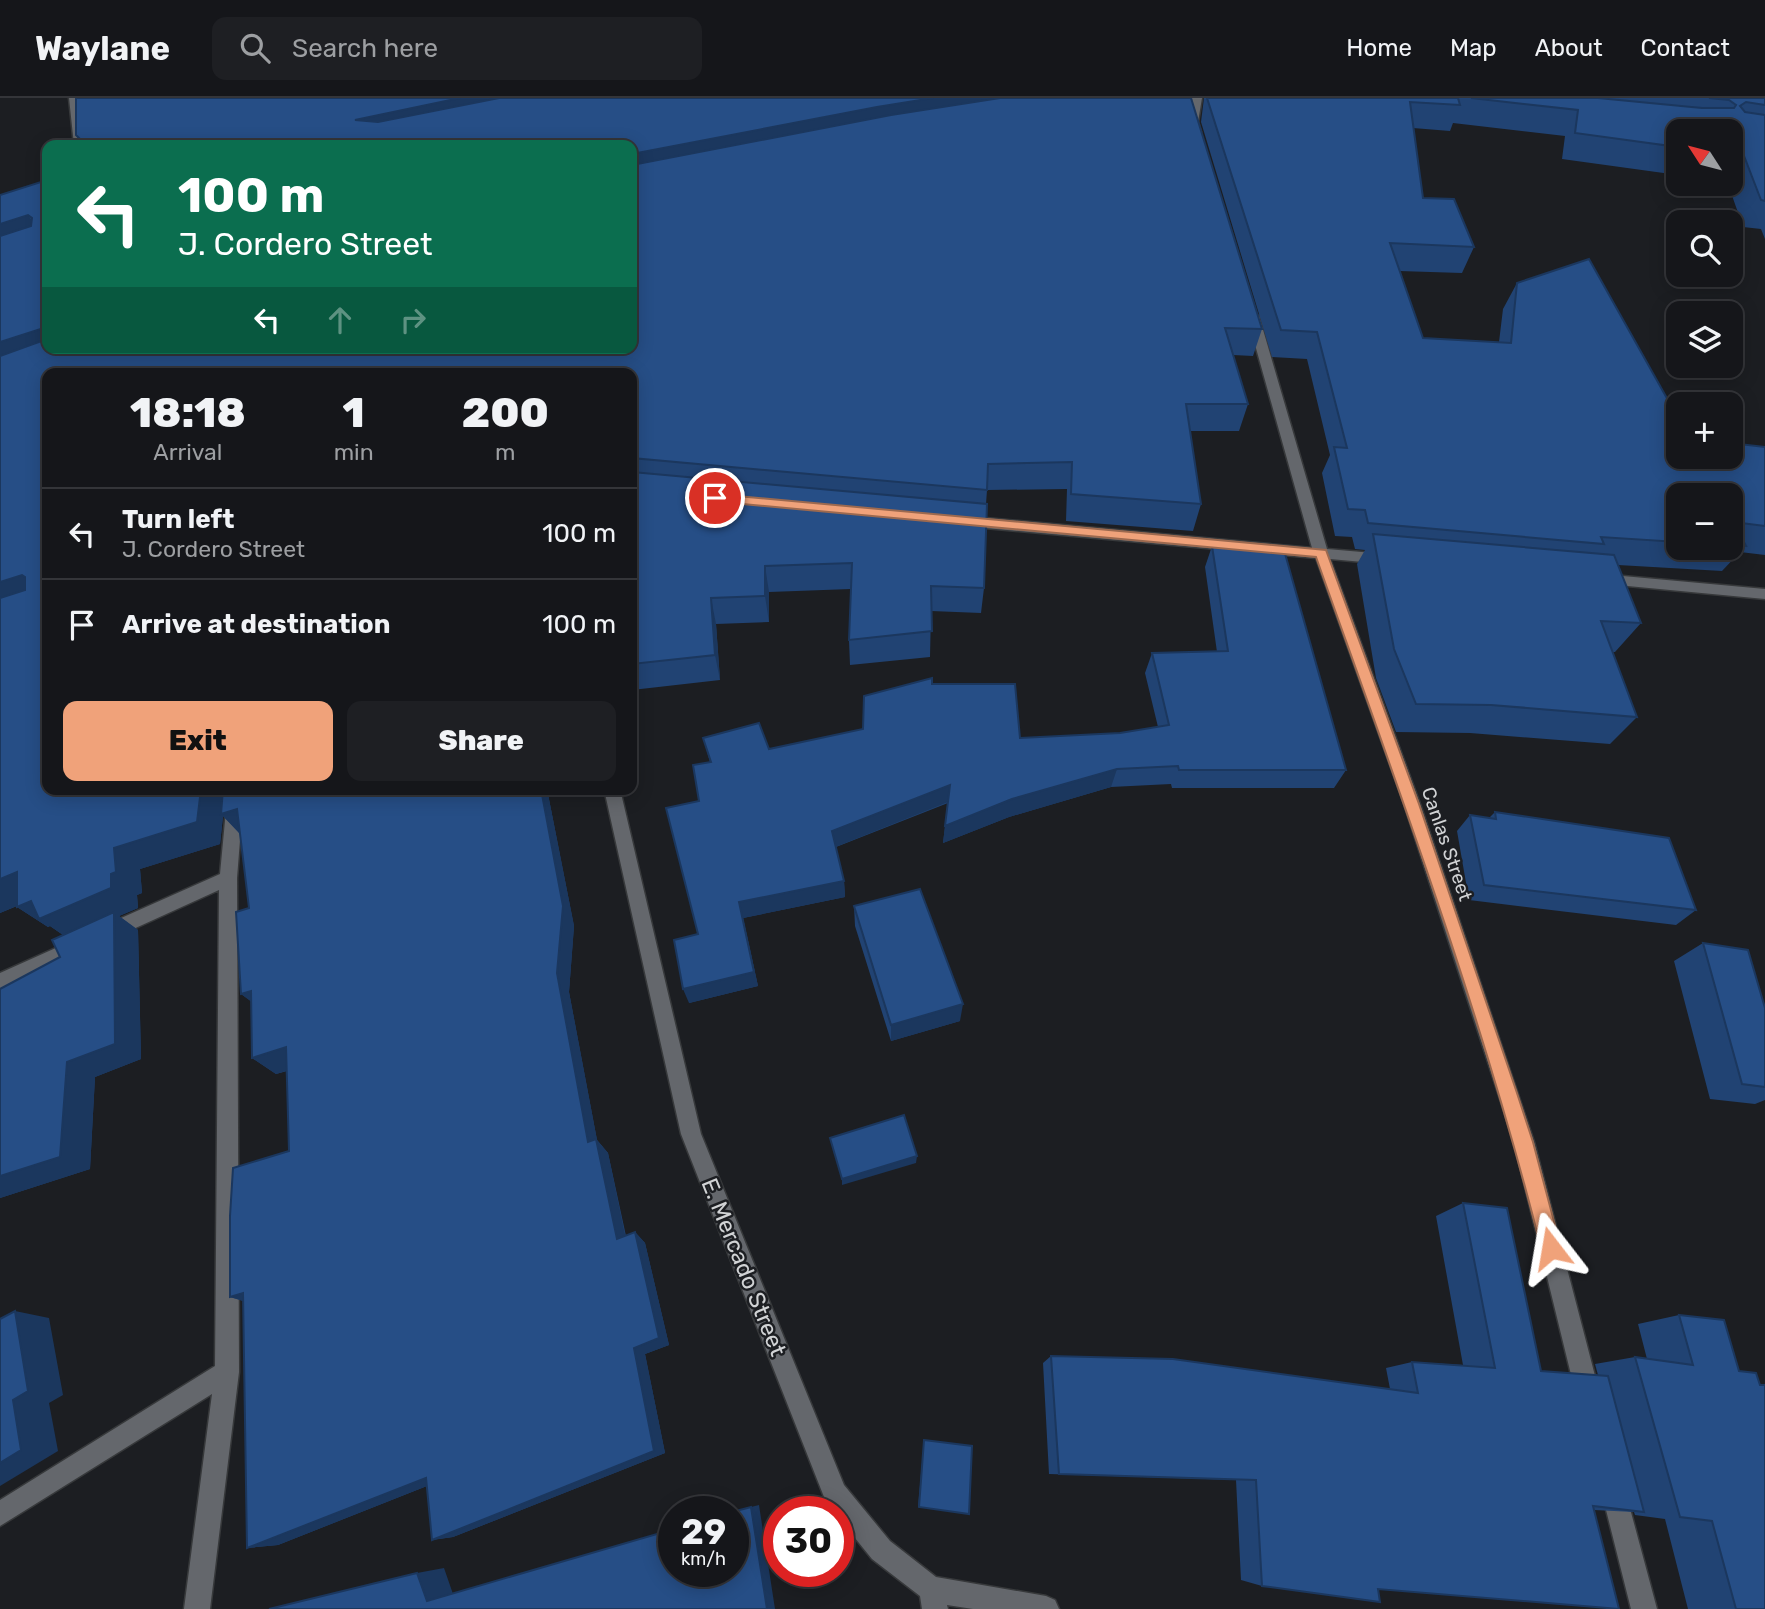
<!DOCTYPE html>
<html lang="en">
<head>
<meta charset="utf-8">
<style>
  body { margin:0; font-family:Rubik,sans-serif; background:#1e1f23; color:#f1f3f6; height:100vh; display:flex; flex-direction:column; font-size:26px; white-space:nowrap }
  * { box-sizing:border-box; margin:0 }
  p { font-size:23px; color:#9d9fa2 }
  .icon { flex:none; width:38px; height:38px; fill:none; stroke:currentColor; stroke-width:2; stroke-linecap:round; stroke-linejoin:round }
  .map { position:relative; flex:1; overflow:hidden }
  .panel { position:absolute; left:42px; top:270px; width:595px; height:427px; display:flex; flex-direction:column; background:#15161a; border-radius:14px; box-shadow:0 4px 18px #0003,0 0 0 2px #343539 }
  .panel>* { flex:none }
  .guide { position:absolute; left:42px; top:42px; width:595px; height:214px; border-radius:14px; box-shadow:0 4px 18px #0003,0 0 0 2px #343539; background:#0b6e4f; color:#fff; overflow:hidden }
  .needle { width:46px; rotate:306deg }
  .tools { position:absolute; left:1666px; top:21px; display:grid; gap:14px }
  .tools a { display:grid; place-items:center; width:77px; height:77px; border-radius:14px; background:#15161a; box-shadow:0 4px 18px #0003,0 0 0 2px #343539; font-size:35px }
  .speed { position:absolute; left:658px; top:1398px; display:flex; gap:14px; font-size:35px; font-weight:700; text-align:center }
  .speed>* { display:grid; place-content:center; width:91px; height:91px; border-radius:50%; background:#15161a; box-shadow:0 4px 18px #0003,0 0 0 2px #343539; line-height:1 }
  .speed small { font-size:18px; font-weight:400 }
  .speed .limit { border:10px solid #d22; background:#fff; color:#111 }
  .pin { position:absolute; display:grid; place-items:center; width:60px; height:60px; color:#fff; margin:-30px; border:4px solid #fff; border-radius:50%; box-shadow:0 2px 7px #0007 }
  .me { position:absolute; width:77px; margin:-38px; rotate:346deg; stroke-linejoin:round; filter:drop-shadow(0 0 5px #0008) }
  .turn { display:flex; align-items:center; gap:24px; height:147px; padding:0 21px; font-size:32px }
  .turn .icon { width:91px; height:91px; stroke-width:2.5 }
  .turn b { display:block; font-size:49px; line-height:60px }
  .lanes { display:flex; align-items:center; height:66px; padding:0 21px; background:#0003; justify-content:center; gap:35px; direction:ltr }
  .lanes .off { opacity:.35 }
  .eta { display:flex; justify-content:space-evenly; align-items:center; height:119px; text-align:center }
  .eta b { font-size:42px; font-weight:800; line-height:49px }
  .cta { display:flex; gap:14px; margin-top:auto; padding:14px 21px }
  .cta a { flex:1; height:80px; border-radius:14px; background:#f0a27a; color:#111; font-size:28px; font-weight:800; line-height:80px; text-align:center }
  .cta a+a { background:#1e1f23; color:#f1f3f6 }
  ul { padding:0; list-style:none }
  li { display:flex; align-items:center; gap:21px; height:91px; padding:0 21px; border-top:2px solid #343539 }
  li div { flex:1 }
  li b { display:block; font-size:26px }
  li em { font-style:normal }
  header { display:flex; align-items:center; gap:42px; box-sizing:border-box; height:98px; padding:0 35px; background:#15161a; border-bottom:2px solid #343539 }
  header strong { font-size:33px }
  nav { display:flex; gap:38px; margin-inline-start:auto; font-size:24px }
  .search { width:490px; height:63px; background:#1e1f23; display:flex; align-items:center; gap:18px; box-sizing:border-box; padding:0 24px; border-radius:14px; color:#9d9fa2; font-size:26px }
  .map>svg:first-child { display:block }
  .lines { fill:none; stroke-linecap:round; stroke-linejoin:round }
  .minor-casing { stroke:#37393b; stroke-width:3 }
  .minor { fill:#64676c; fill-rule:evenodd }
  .wall { fill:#214373; fill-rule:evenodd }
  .shaded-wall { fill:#1b375e }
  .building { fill:#264e86; stroke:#1b375e; stroke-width:2 }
  .route { fill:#f0a27a; stroke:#9c694f; stroke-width:2 }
  .labels { text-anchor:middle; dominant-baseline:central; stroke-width:5; stroke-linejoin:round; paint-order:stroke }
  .street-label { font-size:19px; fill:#d1d3d5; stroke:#1c1e22 }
  .near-street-label { font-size:23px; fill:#d1d3d5; stroke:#1c1e22 }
</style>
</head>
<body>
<header>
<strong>Waylane</strong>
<div class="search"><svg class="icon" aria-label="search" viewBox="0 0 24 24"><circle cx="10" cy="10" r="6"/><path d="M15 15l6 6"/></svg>Search here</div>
<nav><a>Home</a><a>Map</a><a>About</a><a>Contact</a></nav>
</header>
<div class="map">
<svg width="1765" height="1511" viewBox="0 0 1765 1511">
  <rect width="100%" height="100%" fill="#1c1e22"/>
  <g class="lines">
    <defs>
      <path id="minor" d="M69,0H79L84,47H74Z
        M1192,0H1202L1198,24L1201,34L1196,37L1191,34L1188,24Z
        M1249,216L1259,218L1327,451L1385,456L1392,461L1385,466L1330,461L1420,706L1534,1044L1600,1297L1596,1305L1588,1309L1580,1305L1576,1297L1514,1044L1404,706L1316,460L963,428L956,423L963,418L1312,450L1247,218Z
        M1601,476L1765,491V501L1596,485L1594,481Z
        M228,691H244L237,780L239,1274L210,1511H184L212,1296L0,1428V1402L215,1268L219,792L107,843L101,841L98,835L101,829L220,776Z
        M604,691H620L701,1036L844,1387L890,1443L936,1479L1046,1498L1055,1502L1059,1511H973L947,1507L948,1511H922L920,1498L872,1461L838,1419V1414H835L826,1404L681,1036Z
        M78,840L85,842L87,848L85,854L0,893V875Z
        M1613,1380L1622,1383L1625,1392L1657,1511H1631L1601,1392L1604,1383Z"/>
    </defs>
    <use href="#minor" class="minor-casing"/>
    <use href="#minor" class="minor"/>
  </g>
  <path class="wall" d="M76,0H1191L1262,231L1253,258L1233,257L1248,306L1239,333H1190L1201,406L1193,433L1066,423L1067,391L987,392L986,406H987L984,490L981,515L931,513L930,559L850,567L849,542L851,491L769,494V524L716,526L720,582L632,592V275H47V691H547L574,828L569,894L597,1042L608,1055L626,1138L635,1134L645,1145L669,1247L645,1256L665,1355L453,1439L432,1442L427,1388L278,1447L247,1450L243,1203L230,1199V1118L233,1070L289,1053L287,973L276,976L252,960L251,903L241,896L236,814L249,810L240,736L223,718L220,746L140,771L142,795L137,797L138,810L119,818L138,832L141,961L95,979L90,1071L0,1100V891L60,859L52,842L63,837L50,828L48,829L17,809V808L0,815V97L47,82V250H632V47H82L76,37Z
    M1204,0H1765V141L1761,131L1743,129L1728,86H1731V33H1678V77L1562,61L1565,38L1453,25L1450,33L1413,30L1423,100L1474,149L1462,175L1399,173L1423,240L1499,244L1503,211L1517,185L1678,359L1765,349V457L1740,454L1722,473L1618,467L1641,525L1615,554H1613L1637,619L1610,646L1470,635L1396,634L1376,580L1357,466L1365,452L1355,451L1352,439L1335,438L1322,375L1330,357L1307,261L1272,259L1201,24ZM1678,397H1731V450H1678Z
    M1212,448L1346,672L1334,690H1172L1171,686L1111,689L1009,719L943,745L948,705L836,749L844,783L845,799L743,820L758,888L689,905L698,836L699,703L710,664L703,640L769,651L863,631L932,586L1020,640L1120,635L1158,629L1145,575L1152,555L1217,554L1205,469Z
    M1495,714L1696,812L1676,827L1469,802L1457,733L1470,717L1489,720Z
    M854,808L960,923L891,943L855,828Z
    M1703,845L1765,910V1002L1755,1006L1710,1001L1674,863Z
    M1463,1105L1541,1273L1598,1277L1595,1266L1635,1259L1647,1261L1638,1226L1679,1217L1765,1511H1688L1665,1421L1635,1417L1634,1414L1594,1412L1378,1491L1262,1488L1241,1482L1236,1382L1049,1376L1043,1265L1051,1258L1390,1291L1386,1270L1412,1264L1463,1267L1436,1118Z
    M924,1342L919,1409H918Z"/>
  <path class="shaded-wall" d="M460,0H586L365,47L355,22Z
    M933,0H1103L632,83V56L877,9Z
    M28,117L46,144L0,158V126Z
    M47,229V250L0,278V244Z
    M765,468L769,494V524L765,498Z
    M22,477L46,503L0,518V484Z
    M711,500L716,526L720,582L715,557Z
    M1117,671L1111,689L1009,719L943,745L945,728L1012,701Z
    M950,687L948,704L833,750L832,733Z
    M201,691H225L237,711L243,739L223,718L220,746L140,771L142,795L137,797L138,810L119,818L138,832L141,961L95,979L90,1071L0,1100V1078L69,841L50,828L48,829L17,809L31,803L111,776L114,750Z
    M541,691H547L574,828L569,894L597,1042L608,1055L628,1151L617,1141L588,1044L557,875Z
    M17,774L47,795L0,815V781Z
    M844,783L845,799L743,820L758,888L689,905L683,891L739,804Z
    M251,893L265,914L241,896Z
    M963,906L960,923L891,943V927Z
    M286,949L309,966L276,976L252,960Z
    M917,1058L916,1065L842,1087V1081Z
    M635,1134L645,1145L669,1247L645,1256L665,1355L453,1439L432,1442L634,1250Z
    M243,1195L258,1207L230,1199Z
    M15,1213L49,1220L63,1297L49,1305L58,1353L0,1388V1365L13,1302Z
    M426,1380H447L278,1447L247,1450Z
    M759,1407L775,1511H767L751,1409Z
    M444,1470L453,1496L427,1503L417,1475Z"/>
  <path class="building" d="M76,0H460L355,22L378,24L499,0H933L877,9L632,56V47H86L76,37Z
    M1000,0H1191L1262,231L1225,230L1248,306H1186L1201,406L1071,396L1072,364L988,366L987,392L632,360V275H47V691H201L197,724L114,750L116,774L111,776V790L39,821L31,803L17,809V774L0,781V500L25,492V479L22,477L0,484V258L47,241V250H632V67L891,17Z
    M1207,0H1458L1460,7L1410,4L1423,100L1454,101L1474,149L1390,145L1423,240L1511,245L1517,185L1589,161L1678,320V359H1731V345L1765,349V428L1733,424L1746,448L1731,447V397H1678V444L1601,439L1604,446L1368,425L1365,412L1348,411L1334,349L1347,350L1317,234L1281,232Z
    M1471,0H1598L1702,10H1734L1736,7L1729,2L1709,0H1765V7L1746,4L1740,8L1745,14L1765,17V103L1761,102L1744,58L1731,56V33H1678V49L1575,35L1578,12Z
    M47,82V229L0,244V138L31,128L32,120L28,117L0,126V97Z
    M632,374L987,406L984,490L931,488L932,533L849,542L852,465L765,468V498L711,500L715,557L632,566Z
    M1373,436L1614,457L1641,525L1601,523L1637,619L1491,607L1416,606L1394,551Z
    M1212,448L1284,452L1346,672H1179L1178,668L1117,671L1012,701L945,728L950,687L832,733L844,783L739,804L754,874L683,891L674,842L698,836L666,710L699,703L693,667L711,664L703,640L759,625L769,651L863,631L864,598L932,580V586H1015L1020,640L1120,635L1169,627L1152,555L1228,553Z
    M223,691H541L563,808L557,875L588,1044L596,1041L617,1141L635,1134L659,1240L634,1250L654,1353L432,1442L426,1380L247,1450L243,1195L230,1199V1118L233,1070L289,1053L286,949L252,960L251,893L241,896L236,814L249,810L237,711L221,716Z
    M1495,714L1669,740L1696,812L1484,787L1470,717L1496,721Z
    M920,791L963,906L891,927L854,808Z
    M114,814L115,946L67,964L60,1059L0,1078V891L60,859L52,842Z
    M1703,845L1748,852L1765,910V989L1742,986Z
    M904,1017L917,1058L842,1081L830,1040Z
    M1463,1105L1507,1110L1541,1273L1608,1278L1644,1414L1593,1408L1619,1511L1378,1491L1380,1504L1262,1488L1256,1382L1059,1376L1051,1258L1173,1261L1418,1295L1412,1264L1495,1270Z
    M15,1213L28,1293L13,1302L21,1352L0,1365V1221Z
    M1679,1217L1724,1222L1739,1273L1756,1275L1760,1287H1765V1511H1736L1712,1423L1680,1419L1635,1259L1693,1267Z
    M924,1342L972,1348L969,1416L919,1409Z
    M751,1409L767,1511H269L417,1475L427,1503L674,1431V1474H733V1414H732Z"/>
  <path class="route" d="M715,396L1326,452L1419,706L1516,992L1533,1044L1561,1150L1558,1157L1551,1159L1544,1157L1541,1150C1482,915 1397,687 1316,459L710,403V397Z"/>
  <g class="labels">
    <g class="street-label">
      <text transform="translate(1447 746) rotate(71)">Canlas Street</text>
    </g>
    <g class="near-street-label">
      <text transform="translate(744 1169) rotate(68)">E. Mercado Street</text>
    </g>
  </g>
</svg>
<div class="tools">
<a><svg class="needle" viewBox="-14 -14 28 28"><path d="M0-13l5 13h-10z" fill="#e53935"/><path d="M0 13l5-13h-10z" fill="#9d9fa2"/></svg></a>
<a><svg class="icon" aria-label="search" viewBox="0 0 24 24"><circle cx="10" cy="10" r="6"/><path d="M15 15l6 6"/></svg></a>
<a><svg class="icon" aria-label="layers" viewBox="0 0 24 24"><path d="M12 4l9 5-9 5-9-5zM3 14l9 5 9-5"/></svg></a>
<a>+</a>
<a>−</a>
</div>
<div class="speed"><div>29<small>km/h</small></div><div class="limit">30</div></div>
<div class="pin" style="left:715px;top:400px;background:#d93025"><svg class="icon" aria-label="arrive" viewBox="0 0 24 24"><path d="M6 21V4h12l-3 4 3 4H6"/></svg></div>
<svg class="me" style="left:1551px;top:1150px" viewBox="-20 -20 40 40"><path d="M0-17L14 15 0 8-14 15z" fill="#f0a27a" stroke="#fff" stroke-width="4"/></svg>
<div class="guide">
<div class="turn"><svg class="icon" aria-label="left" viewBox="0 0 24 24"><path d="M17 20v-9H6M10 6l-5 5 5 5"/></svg><div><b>100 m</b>J. Cordero Street</div></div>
<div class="lanes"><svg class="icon" aria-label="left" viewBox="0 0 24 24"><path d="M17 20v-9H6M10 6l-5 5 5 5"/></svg><svg class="icon off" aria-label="ahead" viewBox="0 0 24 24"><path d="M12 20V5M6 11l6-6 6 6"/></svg><svg class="icon off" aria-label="right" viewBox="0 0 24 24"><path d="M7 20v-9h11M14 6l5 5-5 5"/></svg></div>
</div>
<section class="panel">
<div class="eta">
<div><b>18:18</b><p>Arrival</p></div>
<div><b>1</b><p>min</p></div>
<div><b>200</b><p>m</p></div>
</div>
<ul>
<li><svg class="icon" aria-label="left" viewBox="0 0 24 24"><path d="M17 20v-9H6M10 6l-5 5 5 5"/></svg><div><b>Turn left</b><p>J. Cordero Street</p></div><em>100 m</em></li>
<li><svg class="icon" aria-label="arrive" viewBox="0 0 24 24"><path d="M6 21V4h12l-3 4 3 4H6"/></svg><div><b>Arrive at destination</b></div><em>100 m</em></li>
</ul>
<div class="cta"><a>Exit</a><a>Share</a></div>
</section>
</div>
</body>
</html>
